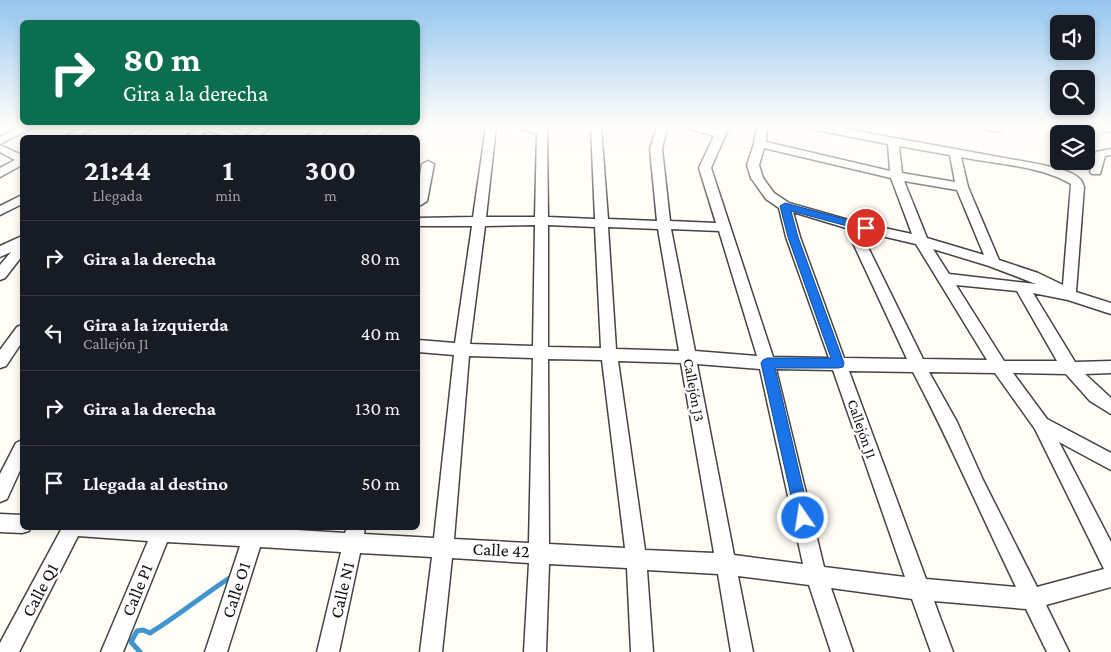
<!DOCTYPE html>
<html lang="es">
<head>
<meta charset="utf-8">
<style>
  body { margin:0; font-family:"Crimson Pro",serif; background:#20242c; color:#f1f3f6; height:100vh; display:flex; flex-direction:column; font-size:19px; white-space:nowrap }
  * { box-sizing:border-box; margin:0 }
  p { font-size:16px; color:#9ea1a6 }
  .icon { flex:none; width:28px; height:28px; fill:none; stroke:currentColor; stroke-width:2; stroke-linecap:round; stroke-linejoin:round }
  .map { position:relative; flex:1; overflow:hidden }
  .details { position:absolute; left:20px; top:135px; width:400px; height:395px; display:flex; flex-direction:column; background:#171b24; border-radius:8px; box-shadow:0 2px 8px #0003 }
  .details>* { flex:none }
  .top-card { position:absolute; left:20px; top:20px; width:400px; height:105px; border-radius:8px; box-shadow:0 2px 8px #0003; background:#0b6e4f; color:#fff; overflow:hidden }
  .tools { position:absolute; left:1050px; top:15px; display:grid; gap:10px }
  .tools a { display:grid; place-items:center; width:45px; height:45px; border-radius:8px; background:#171b24; box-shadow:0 2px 8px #0003; font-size:25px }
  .pin { position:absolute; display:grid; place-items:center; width:42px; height:42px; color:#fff; margin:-21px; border:2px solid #fff; border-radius:50%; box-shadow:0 1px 5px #0007 }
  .me { position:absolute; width:55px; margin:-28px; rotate:347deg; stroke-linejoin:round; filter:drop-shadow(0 0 4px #0008) }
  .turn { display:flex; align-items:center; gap:18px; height:105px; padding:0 20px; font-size:22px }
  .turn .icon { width:65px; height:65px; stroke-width:2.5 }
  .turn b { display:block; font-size:35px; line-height:42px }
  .eta { display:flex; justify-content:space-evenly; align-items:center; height:85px; text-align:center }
  .eta b { font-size:30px; font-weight:700; line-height:35px }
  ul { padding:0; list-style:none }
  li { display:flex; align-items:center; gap:15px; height:75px; padding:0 20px; border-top:1px solid #363941 }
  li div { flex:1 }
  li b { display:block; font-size:19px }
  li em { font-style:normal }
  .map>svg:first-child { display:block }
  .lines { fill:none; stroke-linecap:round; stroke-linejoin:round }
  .stream { stroke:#3f96cf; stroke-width:5 }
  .minor-casing { stroke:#444; stroke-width:3 }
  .minor { fill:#fff; fill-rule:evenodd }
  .route { fill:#1a73e8; stroke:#114b97 }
  .labels { text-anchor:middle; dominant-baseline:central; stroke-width:5; stroke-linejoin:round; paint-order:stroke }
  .street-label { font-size:15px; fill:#111; stroke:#fff }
  .near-street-label { font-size:18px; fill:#111; stroke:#fff }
</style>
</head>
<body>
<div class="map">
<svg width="1111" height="652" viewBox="0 0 1111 652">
  <rect width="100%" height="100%" fill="#fffdf5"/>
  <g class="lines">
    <path class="stream" d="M140,652L131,642L137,631L143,630L150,633C178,616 203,595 231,577"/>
    <defs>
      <path id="minor" d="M20,127H34L0,144V137Z
        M81,127H94L77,138H63Z
        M140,127H153L139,138H125Z
        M198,127H220L243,138H227L208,130L197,138H184Z
        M258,127H271L257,138H244Z
        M318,127H330L318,138H305Z
        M375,127H387L376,138H364Z
        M486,127H496L486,217H535L537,133L518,129L517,127H541L547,131L548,217L595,219L591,127H601L608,219L657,221L650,149L657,127H667L662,149L670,221L716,223L699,168L714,136L691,129L690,127H708L717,130L719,127H729L711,168L773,357L829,358L786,237L779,208L766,199L751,178L747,165L754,144L757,127H767L766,142L890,171L888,144L816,130L811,127H834L1043,165C1056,169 1081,171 1084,187L1076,292L1111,303V314L1068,300L1033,293L1075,362L1111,361V373L1085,374L1111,398V414L1090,401L1066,374L1013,373L1047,419L1111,453V470L1059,442L1111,542V587L1046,605L1069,652H1047L1026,609L934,601L953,652H931L912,599L831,588L853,652H831L809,585L738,576L753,652H731L718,574L647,570L653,652H631L627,568L549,564L546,652H524L529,563L452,558L442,652H420L432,557L360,553L339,652H317L341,552L260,547L227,652H205L240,546L167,542L123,652H101L148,541L78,536L19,652H0V643L62,528H265L345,533L347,528H365L364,534L434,538L454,355L418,352V340L455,343L472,226H418V218L473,217ZM899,146L950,155L955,182L902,173ZM764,148L891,178L912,234L852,221L789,203L774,193L763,178L759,165ZM961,157C995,164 1042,166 1071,184L1063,285L1038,273L999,260L968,187ZM904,181L957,190L984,255L927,238ZM793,212L846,228L907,359L844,358L800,237ZM535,225L533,346L470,344L485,226ZM548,225L595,227L601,348L548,347ZM608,227L658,229L679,351L616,349ZM671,229L719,231L757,356L695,351ZM860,231L916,244L987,360L923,359ZM933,249L989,266L1036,284L949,274ZM956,285L1017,291L1057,361H1004ZM469,356L533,358L529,543L454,539ZM548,359L602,360L625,548L549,544ZM618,361L681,363L714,553L645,550ZM697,364L760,369L803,564L734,555ZM776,369L833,370L905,577L824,567ZM849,371L913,372C950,442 981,515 1016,587L926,579ZM929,372L995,373L1035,429L1104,569L1037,587L983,480L957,422Z
        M983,127H1002L1003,129L998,132L984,129Z
        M1104,127H1111V132L1104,131Z
        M0,145L22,155V165L0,177V168L15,160L0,152Z
        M1111,149V155L1105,156L1100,174H1092L1090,172L1096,152Z
        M428,161L434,164L427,201L421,205L418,204V188L422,164Z
        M22,195V204L0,215V206Z
        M22,236V256L5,278L0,280V265L11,252L0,257V246Z
        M22,325V342L6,366L0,368V350L17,327Z
        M22,440V466L7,499L0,502V474L16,443Z
        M0,514L22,515V528H30L29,531L22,533L0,532Z"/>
    </defs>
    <use href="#minor" class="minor-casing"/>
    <use href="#minor" class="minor"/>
  </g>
  <linearGradient id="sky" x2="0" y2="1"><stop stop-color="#95c6ee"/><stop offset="0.58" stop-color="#fffefa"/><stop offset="1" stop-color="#fffefa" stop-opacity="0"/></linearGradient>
  <rect width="1111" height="218" fill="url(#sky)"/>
  <path class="route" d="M785,203L870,226L871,228L866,231L791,211L798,237L844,363L843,367L838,368H775L810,518L808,522L803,524L798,522L796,518L761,363L763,360L767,358H831L788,237L780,206Z"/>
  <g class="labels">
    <g class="street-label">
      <text transform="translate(694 390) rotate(80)">Callejón J3</text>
      <text transform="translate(862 429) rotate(71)">Callejón J1</text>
    </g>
    <g class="near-street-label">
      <text transform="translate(501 550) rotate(3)">Calle 42</text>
      <text transform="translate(40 590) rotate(-62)">Calle Q1</text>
      <text transform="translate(137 590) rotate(-68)">Calle P1</text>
      <text transform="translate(236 590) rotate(-72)">Calle O1</text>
      <text transform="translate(342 590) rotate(-77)">Calle N1</text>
    </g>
  </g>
</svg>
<div class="tools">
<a><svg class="icon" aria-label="sound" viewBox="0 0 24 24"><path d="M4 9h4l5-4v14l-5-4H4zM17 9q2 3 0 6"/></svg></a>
<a><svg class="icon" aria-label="search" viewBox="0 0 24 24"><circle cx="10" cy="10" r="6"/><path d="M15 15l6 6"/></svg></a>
<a><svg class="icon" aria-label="layers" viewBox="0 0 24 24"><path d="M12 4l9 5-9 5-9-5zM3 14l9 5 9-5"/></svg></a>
</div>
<div class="pin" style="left:866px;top:228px;background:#d93025"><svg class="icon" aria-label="arrive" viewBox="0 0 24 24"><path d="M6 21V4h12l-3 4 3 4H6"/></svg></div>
<svg class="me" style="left:803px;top:518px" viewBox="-20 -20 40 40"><circle r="17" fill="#1a73e8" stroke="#fff" stroke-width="3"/><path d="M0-11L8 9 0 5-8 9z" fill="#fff"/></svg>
<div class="top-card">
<div class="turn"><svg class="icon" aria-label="right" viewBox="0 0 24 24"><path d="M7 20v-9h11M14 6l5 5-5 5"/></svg><div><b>80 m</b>Gira a la derecha</div></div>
</div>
<section class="details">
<div class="eta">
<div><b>21:44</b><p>Llegada</p></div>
<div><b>1</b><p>min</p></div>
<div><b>300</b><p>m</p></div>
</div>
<ul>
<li><svg class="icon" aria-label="right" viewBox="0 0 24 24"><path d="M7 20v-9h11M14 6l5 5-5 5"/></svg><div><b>Gira a la derecha</b></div><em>80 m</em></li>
<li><svg class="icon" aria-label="left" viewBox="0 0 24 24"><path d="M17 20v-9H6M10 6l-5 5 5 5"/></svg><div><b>Gira a la izquierda</b><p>Callejón J1</p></div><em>40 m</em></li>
<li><svg class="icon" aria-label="right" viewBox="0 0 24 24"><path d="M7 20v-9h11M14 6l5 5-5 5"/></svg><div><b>Gira a la derecha</b></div><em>130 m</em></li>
<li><svg class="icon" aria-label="arrive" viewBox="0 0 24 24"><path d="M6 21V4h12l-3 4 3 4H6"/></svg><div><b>Llegada al destino</b></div><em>50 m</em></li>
</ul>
</section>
</div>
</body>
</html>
